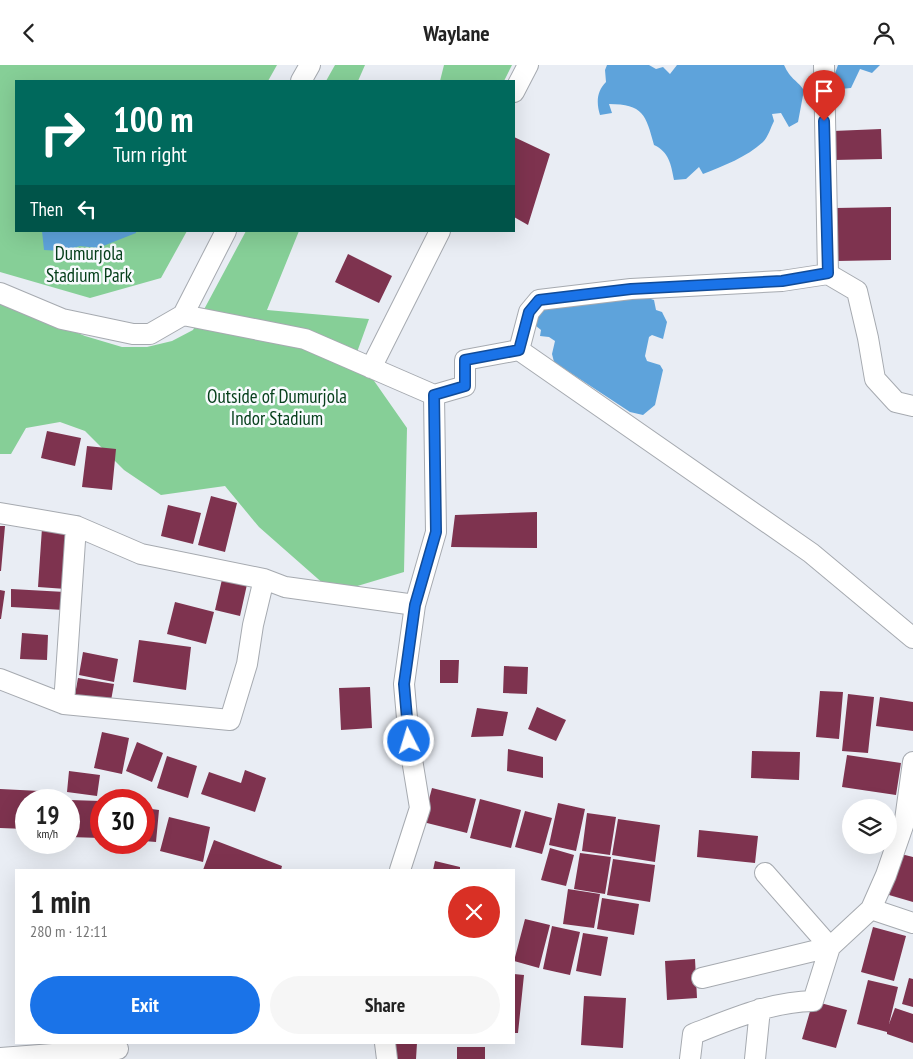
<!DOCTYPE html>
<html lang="en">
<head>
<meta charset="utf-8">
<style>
  body { margin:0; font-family:"PT Sans Narrow",sans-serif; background:#f6f6f6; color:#222; height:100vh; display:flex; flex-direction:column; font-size:19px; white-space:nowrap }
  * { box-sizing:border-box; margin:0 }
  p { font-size:16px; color:#767676 }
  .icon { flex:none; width:28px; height:28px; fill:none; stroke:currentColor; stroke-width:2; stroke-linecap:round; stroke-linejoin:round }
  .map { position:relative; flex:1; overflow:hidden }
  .side { position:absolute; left:15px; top:804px; width:500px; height:175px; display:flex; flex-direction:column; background:#fff; border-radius:0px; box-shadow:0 5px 20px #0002 }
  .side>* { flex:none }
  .guide { position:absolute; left:15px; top:15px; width:500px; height:152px; border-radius:0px; box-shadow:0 5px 20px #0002; background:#00695c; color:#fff; overflow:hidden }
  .controls { position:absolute; left:842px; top:734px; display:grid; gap:10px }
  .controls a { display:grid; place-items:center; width:55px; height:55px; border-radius:50%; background:#fff; box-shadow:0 5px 20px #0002; font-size:25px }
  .speed { position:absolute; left:15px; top:724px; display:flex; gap:10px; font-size:25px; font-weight:700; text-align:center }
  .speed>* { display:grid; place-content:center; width:65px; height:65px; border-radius:50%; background:#fff; box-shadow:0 5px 20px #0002; line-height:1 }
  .speed small { font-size:12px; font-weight:400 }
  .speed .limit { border:8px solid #d22; background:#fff; color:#111 }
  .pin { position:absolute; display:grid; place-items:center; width:42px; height:42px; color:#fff; margin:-51px -21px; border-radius:50% 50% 50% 0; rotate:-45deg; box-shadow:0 0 5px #0007 }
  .pin .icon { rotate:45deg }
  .me { position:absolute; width:55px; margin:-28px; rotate:355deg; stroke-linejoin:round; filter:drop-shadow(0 0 4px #0008) }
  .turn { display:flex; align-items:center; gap:18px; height:105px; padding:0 15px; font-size:22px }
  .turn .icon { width:65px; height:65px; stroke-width:2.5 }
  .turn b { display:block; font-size:35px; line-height:42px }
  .then { display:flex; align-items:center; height:48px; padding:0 15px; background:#0003; gap:10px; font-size:19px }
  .round { display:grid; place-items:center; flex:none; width:52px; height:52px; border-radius:26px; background:#f6f6f6 }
  .headline { display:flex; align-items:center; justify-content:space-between; height:85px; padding:0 15px }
  h1 { font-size:30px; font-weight:700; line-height:38px }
  .primary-button { display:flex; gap:10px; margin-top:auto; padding:10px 15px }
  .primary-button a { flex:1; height:58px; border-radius:30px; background:#1a73e8; color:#fff; font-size:20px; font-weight:700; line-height:58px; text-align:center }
  .primary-button a+a { background:#f6f6f6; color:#222 }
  header { display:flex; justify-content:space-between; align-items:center; height:65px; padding:0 15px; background:#fff; font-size:22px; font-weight:700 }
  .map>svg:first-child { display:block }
  .green { fill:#86cf97 }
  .water { fill:#5ea3db }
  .building { fill:#7e334f }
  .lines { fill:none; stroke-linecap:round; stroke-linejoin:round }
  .street-casing { stroke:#a6aab0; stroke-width:22 }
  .street { stroke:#fff; stroke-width:20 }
  .route-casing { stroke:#114b97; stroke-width:12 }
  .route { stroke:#1a73e8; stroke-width:9 }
  .labels { text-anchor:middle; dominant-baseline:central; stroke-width:5; stroke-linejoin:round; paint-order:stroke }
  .park-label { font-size:19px; fill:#07401c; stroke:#f8fafe }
</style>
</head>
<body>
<header><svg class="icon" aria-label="back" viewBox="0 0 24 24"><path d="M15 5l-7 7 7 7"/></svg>Waylane<svg class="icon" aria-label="person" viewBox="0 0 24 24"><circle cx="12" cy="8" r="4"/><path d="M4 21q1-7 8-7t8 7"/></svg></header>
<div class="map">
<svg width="913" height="994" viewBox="0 0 913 994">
  <rect width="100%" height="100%" fill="#e9edf4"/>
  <path class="green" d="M0,0H277L268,16H16V166H187L161,213L90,233L0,207Z
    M335,0H365L358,16H326Z
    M444,0H512L504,16H440Z
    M246,166H299L267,245L369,254L356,290L407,363L404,507L334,528L259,462L225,421L161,430L124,405L85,366L60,357L26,363L11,389H0V235L85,271L122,282H147L172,276L193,265Z"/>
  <path class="water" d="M607,0H649L656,4L663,2L670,9L677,0H784C791,15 795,13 804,25L798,57L789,62L781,48L772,49L774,56C771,62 768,72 763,77C747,92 723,101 703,109L699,102L686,114L674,115C671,99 669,87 654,80C646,50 643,39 609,39L612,48L600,50C596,37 597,26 606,17L605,5Z
    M838,0H880L872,8L860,4L851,23L829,25Z
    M42,166H136V168L98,183L80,181L63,186L44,185Z
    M645,229L648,233L654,235L656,245L662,247L667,257L663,274L652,270L649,272L645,291L647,296L660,300L663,305L655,340L643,350L630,347L554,297L552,289L555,276L549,272L540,271L541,265L531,257L548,240Z"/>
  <path class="building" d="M881,64L882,94L834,95L833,66Z
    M514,72L550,89L528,160L514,152Z
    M891,142V195L837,196L836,143Z
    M348,189L392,211L379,238L335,217Z
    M47,366L81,373L75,401L41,393Z
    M87,381L116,384L112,425L82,422Z
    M211,431L237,438L225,487L198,480Z
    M168,440L201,448L193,479L161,471Z
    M537,447V483L451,482L455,450Z
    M0,461H5L1,506H0Z
    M42,463L70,465L66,524L38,522Z
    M223,510L248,515L240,551L215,545Z
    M11,524L65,527L64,545L11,542Z
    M0,525L5,526L1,554H0Z
    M175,537L214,547L206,579L167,569Z
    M22,568L48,570L47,595L20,594Z
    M139,575L191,582L186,625L133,617Z
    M83,587L118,594L114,617L79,610Z
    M440,595H459L458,618H440Z
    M504,601L528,602L527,629L503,628Z
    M78,613L114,619L110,641L74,635Z
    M370,622L372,663L341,665L339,623Z
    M820,626L843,627L839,674L816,672Z
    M848,629L874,632L868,688L842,686Z
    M880,632L913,637V666L876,661Z
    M537,642L566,655L556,676L528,664Z
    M477,643L508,647L503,671L471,672Z
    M102,667L129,673L122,709L94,703Z
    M137,677L163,688L152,717L126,706Z
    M508,684L543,692V713L507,706Z
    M752,686L800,687L799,715L751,713Z
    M847,690L901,698L896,730L842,722Z
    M167,691L197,701L188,733L157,723Z
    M245,705L266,713L255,747L201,729L209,707L241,718Z
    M69,706L100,710L97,731L67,727Z
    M432,723L476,734L467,768L423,757Z
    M0,724L40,726V735H26V764L0,763Z
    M480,734L521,745L511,783L470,773Z
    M69,735L101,736V773L69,772Z
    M558,738L585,744L576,786L549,780Z
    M144,743L159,745L156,777L144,776Z
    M525,746L552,753L542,789L515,782Z
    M587,748L616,752L610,790L582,786Z
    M169,752L210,762L203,797L160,786Z
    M618,754L660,760L655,797L612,790Z
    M699,765L758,771L755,798L697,792Z
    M214,775L282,801L281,805H203Z
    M550,783L574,790L566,821L541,815Z
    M580,788L611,792L605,829L574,824Z
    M901,789L913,792V837L889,830Z
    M613,794L655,800L650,837L607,830Z
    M435,796L460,802V805H433Z
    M568,824L600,829L594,863L563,859Z
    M602,833L639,839L634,870L597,864Z
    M525,854L550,860L539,903L514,896Z
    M552,861L580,867L570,910L543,904Z
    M873,862L906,871L894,916L861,907Z
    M583,868L608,872L601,911L576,906Z
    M695,894L697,933L667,935L665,896Z
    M514,909L524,910L518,968H514Z
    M909,913L913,914V942L902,939Z
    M868,915L898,922L889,959L895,943L913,949V978L887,969V967L857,959Z
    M584,931L626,933L623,983L581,980Z
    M813,936L847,945L836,983L802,974Z
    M391,978H417L416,994H390Z
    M457,982H485V994H457Z"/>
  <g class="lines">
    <defs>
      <path id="street" d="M301,16L310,0
        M514,27L528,0
        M828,209L857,226L868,273L875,314L896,337L913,341
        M0,228L62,254L133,269H150L183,250L226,166
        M183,250L305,274L434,330L436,467L415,540L404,619L409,676L420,743L400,805
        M519,285L811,488L913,573
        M371,303L440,166
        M434,330L465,321V295L519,285L529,247L539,235L631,224L782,216L828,209L824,0
        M0,448L76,461L141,489L264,514L285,522L415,540
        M0,614L64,639L230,655L247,599L253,560L264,514
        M64,639L76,461
        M871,844L913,858
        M702,913L830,882L765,808
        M385,978L387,994
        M0,993L118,984
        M690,994L693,969C732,954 770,937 813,936L830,882L871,844L886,810L905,755L913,697
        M755,994L760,944"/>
    </defs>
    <use href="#street" class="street-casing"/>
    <use href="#street" class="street"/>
  </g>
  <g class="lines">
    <defs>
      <path id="route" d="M409,676L404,619L415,540L436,467L434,330L465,321V295L519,285L529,247L539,235L631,224L782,216L828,208L824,56"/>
    </defs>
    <use href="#route" class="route-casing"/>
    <use href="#route" class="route"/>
  </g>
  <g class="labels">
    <g class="park-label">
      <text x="89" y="188">Dumurjola<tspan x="89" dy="22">Stadium Park</tspan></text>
      <text x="277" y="331">Outside of Dumurjola<tspan x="277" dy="22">Indor Stadium</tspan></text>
    </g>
  </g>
</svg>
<div class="controls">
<a><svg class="icon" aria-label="layers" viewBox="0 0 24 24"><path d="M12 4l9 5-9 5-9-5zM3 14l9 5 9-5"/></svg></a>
</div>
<div class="speed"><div>19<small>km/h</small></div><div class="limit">30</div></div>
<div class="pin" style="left:824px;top:56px;background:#d93025"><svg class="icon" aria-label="arrive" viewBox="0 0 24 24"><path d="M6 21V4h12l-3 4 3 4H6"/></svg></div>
<svg class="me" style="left:409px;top:676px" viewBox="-20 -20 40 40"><circle r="17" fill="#1a73e8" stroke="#fff" stroke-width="3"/><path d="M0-11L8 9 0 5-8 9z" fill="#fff"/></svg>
<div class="guide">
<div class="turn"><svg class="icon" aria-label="right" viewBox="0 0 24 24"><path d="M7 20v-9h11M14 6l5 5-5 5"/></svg><div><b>100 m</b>Turn right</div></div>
<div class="then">Then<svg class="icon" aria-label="left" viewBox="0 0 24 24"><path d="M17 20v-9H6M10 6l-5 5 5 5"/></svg></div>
</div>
<section class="side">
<div class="headline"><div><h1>1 min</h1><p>280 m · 12:11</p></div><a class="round" style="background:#d93025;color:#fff"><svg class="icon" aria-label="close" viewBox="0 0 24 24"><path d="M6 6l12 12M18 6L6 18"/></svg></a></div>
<div class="primary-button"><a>Exit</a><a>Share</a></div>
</section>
</div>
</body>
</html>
